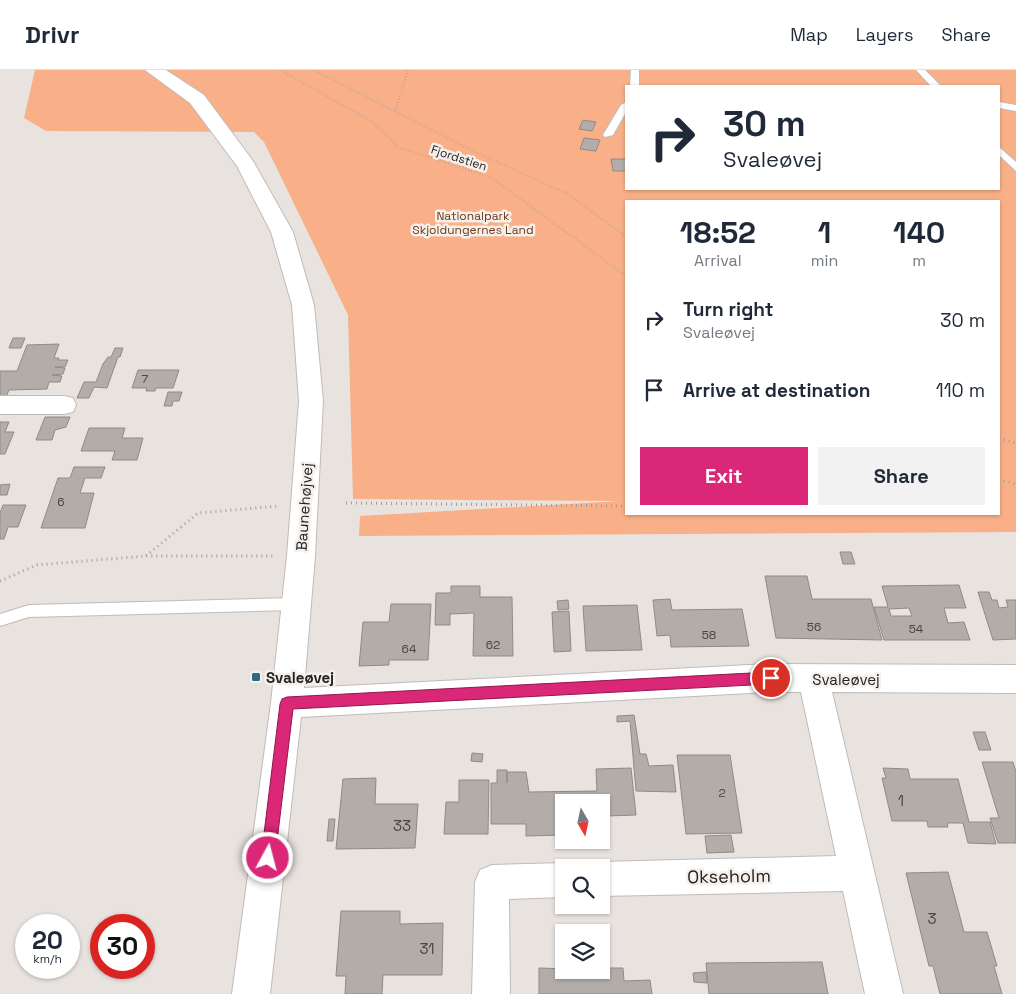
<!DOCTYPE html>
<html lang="en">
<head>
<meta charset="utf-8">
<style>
  body { margin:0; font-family:"Space Grotesk",sans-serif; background:#f2f2f3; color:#1f2937; height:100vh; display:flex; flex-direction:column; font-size:19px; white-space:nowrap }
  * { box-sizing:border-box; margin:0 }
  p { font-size:16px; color:#747a83 }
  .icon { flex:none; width:28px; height:28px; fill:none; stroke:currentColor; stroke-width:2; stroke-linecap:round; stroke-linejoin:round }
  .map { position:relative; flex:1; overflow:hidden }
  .drawer { position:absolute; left:625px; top:130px; width:375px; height:315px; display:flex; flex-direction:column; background:#fff; border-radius:0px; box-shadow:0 1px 4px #0004 }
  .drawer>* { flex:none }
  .guide { position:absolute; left:625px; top:15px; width:375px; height:105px; border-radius:0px; box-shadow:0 1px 4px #0004; background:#fff; color:#1f2937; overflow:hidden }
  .needle { width:32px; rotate:171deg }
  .fabs { position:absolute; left:555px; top:724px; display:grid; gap:10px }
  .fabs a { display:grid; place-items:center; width:55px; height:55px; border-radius:0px; background:#fff; box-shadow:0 1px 4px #0004; font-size:25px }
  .speed { position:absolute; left:15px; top:844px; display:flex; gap:10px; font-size:25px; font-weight:700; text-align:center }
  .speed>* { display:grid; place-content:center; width:65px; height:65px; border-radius:50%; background:#fff; box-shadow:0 1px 4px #0004; line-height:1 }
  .speed small { font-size:12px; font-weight:400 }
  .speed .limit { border:8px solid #d22; background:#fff; color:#111 }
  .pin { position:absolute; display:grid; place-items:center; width:42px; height:42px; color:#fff; margin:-21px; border:2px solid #fff; border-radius:50%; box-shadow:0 1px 5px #0007 }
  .me { position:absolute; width:55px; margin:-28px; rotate:7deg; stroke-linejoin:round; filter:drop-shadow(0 0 4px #0008) }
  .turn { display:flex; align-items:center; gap:18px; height:105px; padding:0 15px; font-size:22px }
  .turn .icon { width:65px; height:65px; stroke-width:2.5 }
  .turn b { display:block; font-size:35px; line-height:42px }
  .eta { display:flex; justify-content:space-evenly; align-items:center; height:85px; text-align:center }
  .eta b { font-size:30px; font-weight:800; line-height:35px }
  .cta { display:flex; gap:10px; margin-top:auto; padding:10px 15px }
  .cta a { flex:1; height:58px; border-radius:0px; background:#db2777; color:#fff; font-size:20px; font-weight:800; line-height:58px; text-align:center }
  .cta a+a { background:#f2f2f3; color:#1f2937 }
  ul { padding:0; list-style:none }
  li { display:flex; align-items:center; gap:15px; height:70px; padding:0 15px }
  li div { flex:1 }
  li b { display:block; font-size:19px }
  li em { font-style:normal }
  header { display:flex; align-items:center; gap:30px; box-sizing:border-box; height:70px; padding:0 25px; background:#fff; border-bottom:1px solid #e0e1e3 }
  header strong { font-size:24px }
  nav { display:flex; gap:28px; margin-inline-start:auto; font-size:18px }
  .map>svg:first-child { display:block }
  .green { fill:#f9b088; fill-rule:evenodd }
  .building { fill:#b3adaa; stroke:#908a87; fill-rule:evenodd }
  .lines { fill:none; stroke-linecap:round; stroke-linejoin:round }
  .lane-casing { stroke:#c1bbb8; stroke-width:2 }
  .street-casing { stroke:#c1bbb8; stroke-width:2 }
  .path-far1 { stroke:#a29d9b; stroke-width:2.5; stroke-dasharray:0.5 2.5; stroke-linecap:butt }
  .path { stroke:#a29d9b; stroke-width:3; stroke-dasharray:1 4; stroke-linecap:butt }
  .lane { fill:#fff; fill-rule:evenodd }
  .street { fill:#fff; fill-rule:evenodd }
  .route { fill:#db2777; stroke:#8e194d }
  .poi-dot { fill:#316a83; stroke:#f6f0ed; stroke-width:2 }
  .labels { text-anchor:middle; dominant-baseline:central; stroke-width:5; stroke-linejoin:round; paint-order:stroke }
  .far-street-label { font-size:12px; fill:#252321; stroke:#f6f0ed }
  .far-park-label { font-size:12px; fill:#723914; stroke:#f6f0ed }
  .number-label { font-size:12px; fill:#484643 }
  .street-label { font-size:15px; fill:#252321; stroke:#f6f0ed }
  .poi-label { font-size:15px; font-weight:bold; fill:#252321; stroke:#f6f0ed; text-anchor:start }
  .near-number-label { font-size:15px; fill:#484643 }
  .near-street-label { font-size:18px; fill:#252321; stroke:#f6f0ed }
</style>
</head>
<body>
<header>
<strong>Drivr</strong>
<nav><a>Map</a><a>Layers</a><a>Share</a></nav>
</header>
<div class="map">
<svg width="1016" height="924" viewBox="0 0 1016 924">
  <rect width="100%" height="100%" fill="#e9e3e0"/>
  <path class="green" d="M35,0H1016V462L359,466L360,446L620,431L353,429L348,245L264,72L254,62L46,61L24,48ZM626,16H999V119H626ZM626,131H999V444H626Z"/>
  <path class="building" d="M583,50L596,52L592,61L579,59Z
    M584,68L600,70L596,81L580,79Z
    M611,89H626V101H613Z
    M13,268H25L21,278H9Z
    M59,274L54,288H59L58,290H68L65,297H55L65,298L63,304L52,305L62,306L60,312H49L47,319L9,320L6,327H0V301H17L27,275Z
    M115,278H123L120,287H118L107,318L94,317L89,328H77L84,312H96L103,294L108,287H111Z
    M138,300H179L173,318H156L155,321H146L147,318H132Z
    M168,322H182L179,331H173L172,336H164Z
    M45,347H70L66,357L55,360L52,370H36Z
    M0,352H9L5,362H14L5,384H0Z
    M89,358H125L122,368H143L137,390H112L115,381H81Z
    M74,397H105L101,408H85L80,423H94L85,458H41L58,408H70Z
    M10,414L7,425H0V415Z
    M3,435H26L18,457H8L4,469H0V443Z
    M840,482H851L855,494H843Z
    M765,506H807L812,529H871L882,570L776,568Z
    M959,515L966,538H944L948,553L964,552L970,570H884L874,537H888L882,516ZM909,538L912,546H891L889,539Z
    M451,516H480V527H512L513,586H473L474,543L450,544V555H435L436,523H451Z
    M978,522H989L992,530H997L999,538L1008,537L1006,530H1016V569L993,570Z
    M670,529L672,540L742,539L749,576L671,577L670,565L657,566L653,530Z
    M568,530L569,539L558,540L557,531Z
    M391,534H431L428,590H389V595L359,596L363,552H389Z
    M637,535L642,580L586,581L583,536Z
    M569,541L571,581L554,582L552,542Z
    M634,645L640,684H646L649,696L673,695L676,722L636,721L630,651L617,652V646Z
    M973,662H985L991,680H979Z
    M472,683L483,684L482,692L471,691Z
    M677,685H730L742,763L686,764Z
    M982,692H1013L1016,702V773H998L990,748H999Z
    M631,698L636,745L606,746L607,764H601V732H564V765L526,766V754H491V713H497V700H507V713V702H526L529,722L597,721L596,699Z
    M883,698L908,699L910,709H958L969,752H990L996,774L968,773L963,753H947L948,757H928L927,751H892L882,708H886Z
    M376,708L375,734H418L415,778L336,779L343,709Z
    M459,710H489L488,764H444L446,732H459Z
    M329,749H335L333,771H327Z
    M731,765L734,782L707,783L705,766Z
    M948,802L964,862H987L997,896H994L1002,924H940L933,896H929L906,803Z
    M341,841H400V854L443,853L442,905H383L382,924H345L346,906H336Z
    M822,892L828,924H709L706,893Z
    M539,898L601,900V898H623L624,911L650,910L652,924H539Z
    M706,902L707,913L694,912L693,903Z"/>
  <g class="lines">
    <defs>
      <path id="lane" d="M631,0H639V16H630Z
        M916,0H925L941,16H931Z
        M626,32V42L613,65L605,67L603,65L621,35Z
        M999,32L1016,35V41L999,38Z
        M999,77L1016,92V101L999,85Z
        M296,528L301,530L303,534L301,538L296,540L29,547L0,556V544L29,535Z"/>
      <path id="street" d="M145,0H166L204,25L253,91L293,162L314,235L323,331L315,486L304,618L771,594L1016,595V623L832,622L903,924H865L843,821L601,826V798H588L601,792L836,786L801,622H771L301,647L270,924H232L271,633L287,486L299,331L292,235L271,162L237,96L190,33Z
        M0,326H64L73,328L76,335L73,342L64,344H0Z
        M564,793L576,798H564V827L509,829L510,924H472L475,812L480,800L492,795Z"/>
    </defs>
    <use href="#lane" class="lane-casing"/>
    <use href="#street" class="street-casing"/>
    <path class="path-far1" d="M280,0L373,52L398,77L492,108L626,206
      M314,0L477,83L568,124L626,167
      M395,41L408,0"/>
    <path class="path" d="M999,368L1016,373
      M999,410L1016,414
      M346,433L626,436
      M146,486L198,443L278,436
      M0,511L37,495L145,486H276"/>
    <use href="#lane" class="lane"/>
    <use href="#street" class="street"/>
  </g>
  <path class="route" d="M771,602L776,604L778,608L776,612L771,614L293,639L275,788L273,793L268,795L263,793L261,788L280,634L282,629L287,627Z"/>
  <rect class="poi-dot" x="251" y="602" width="10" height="10" rx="2.5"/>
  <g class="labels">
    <g class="far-street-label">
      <text transform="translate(459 88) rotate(18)">Fjordstien</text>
    </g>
    <g class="far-park-label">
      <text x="473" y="146">Nationalpark<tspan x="473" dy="14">Skjoldungernes Land</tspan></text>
    </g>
    <g class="number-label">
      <text x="145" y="309">7</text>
      <text x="61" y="432">6</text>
      <text x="814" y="557">56</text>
      <text x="916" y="559">54</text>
      <text x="709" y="565">58</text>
      <text x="493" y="575">62</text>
      <text x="409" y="579">64</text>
      <text x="722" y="723">2</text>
    </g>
    <g class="street-label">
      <text transform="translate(304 437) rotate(-86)">Baunehøjvej</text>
      <text x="846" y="609">Svaleøvej</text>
    </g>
    <g class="poi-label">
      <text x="266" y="607">Svaleøvej</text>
    </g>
    <g class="near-number-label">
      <text x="901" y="730">1</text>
      <text x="402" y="755">33</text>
      <text x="932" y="848">3</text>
      <text x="427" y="878">31</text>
    </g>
    <g class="near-street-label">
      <text transform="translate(729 806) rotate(-1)">Okseholm</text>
    </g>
  </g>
</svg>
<div class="fabs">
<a><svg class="needle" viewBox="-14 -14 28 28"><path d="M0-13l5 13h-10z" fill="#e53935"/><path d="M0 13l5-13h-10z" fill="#747a83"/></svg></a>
<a><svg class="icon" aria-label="search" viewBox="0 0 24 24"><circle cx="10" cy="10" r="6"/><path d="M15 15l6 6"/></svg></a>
<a><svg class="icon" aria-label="layers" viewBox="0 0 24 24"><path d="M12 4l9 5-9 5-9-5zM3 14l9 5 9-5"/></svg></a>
</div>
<div class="speed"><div>20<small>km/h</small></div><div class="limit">30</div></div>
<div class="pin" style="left:771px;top:608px;background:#d93025"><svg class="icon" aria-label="arrive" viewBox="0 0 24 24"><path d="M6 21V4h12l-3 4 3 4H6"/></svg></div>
<svg class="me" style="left:268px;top:788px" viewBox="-20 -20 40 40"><circle r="17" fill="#db2777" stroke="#fff" stroke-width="3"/><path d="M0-11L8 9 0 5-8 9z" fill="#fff"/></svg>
<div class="guide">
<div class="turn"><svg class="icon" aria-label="right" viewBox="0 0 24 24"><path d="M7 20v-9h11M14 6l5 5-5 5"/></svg><div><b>30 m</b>Svaleøvej</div></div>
</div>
<section class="drawer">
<div class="eta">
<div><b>18:52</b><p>Arrival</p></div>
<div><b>1</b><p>min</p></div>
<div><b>140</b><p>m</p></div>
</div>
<ul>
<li><svg class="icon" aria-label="right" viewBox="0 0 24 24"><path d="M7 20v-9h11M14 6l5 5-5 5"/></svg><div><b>Turn right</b><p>Svaleøvej</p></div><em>30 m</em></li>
<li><svg class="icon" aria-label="arrive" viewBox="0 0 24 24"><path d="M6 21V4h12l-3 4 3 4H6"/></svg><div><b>Arrive at destination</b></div><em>110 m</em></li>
</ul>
<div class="cta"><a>Exit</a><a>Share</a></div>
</section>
</div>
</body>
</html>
